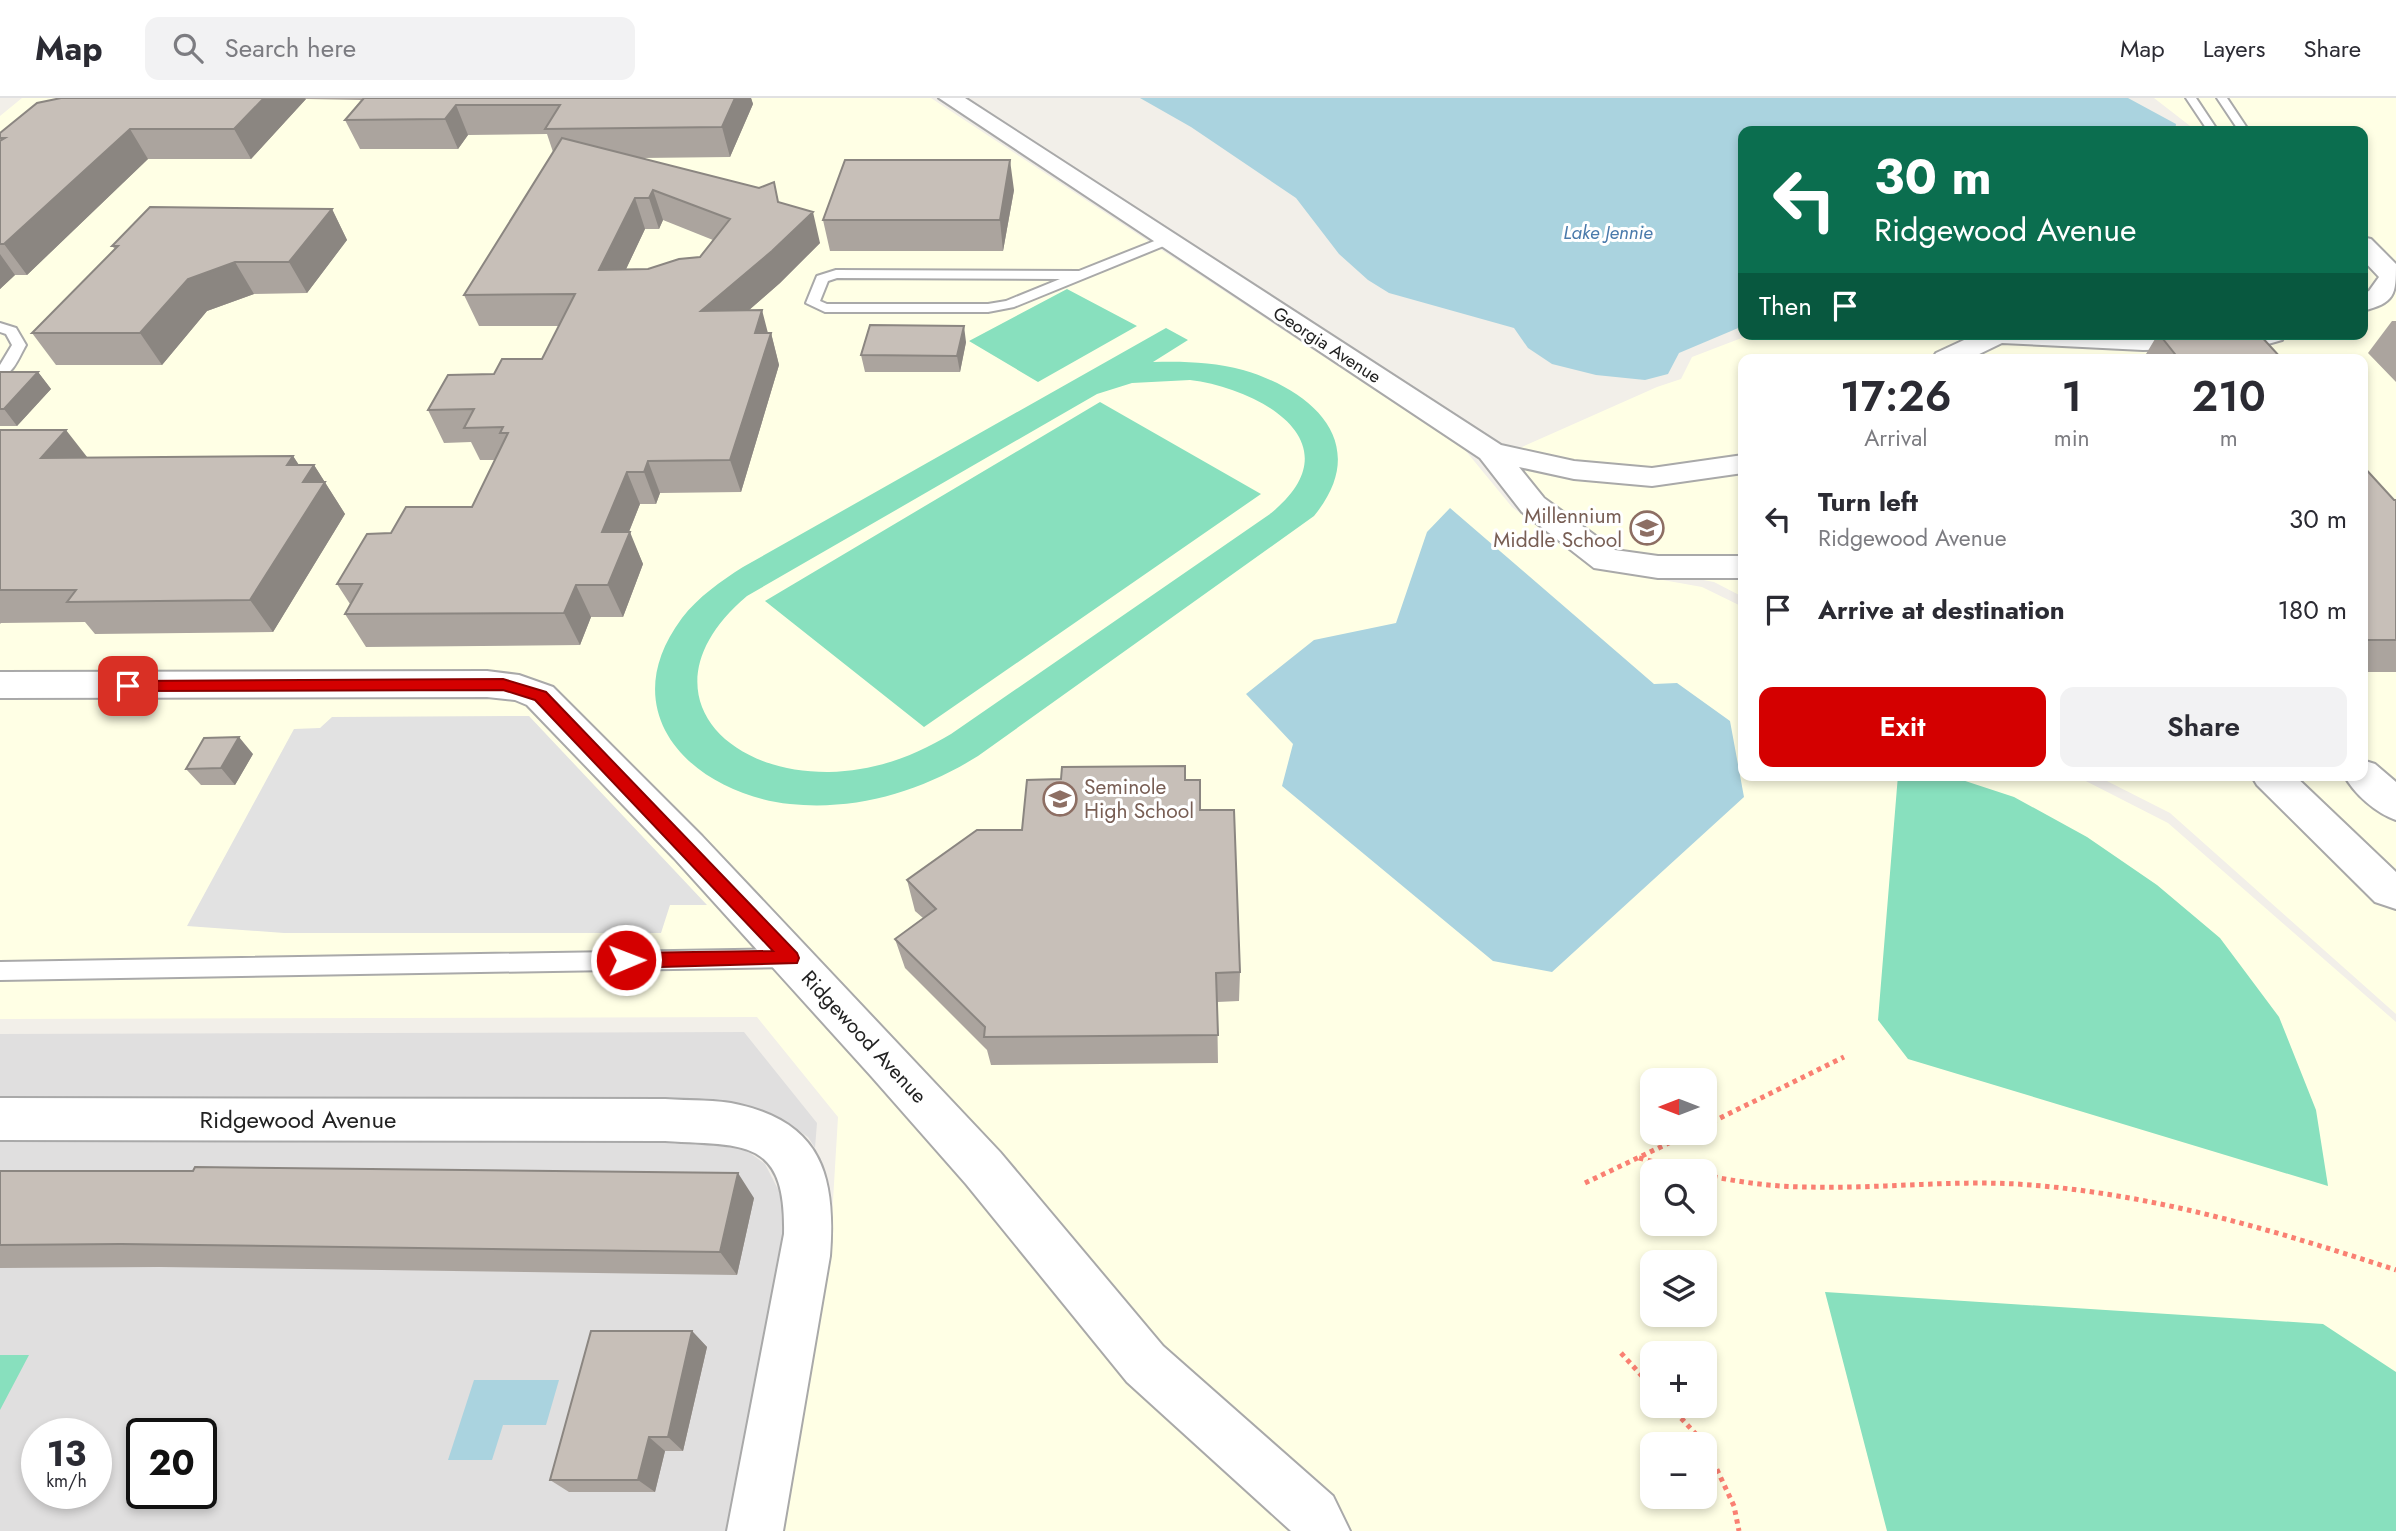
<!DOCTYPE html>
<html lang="en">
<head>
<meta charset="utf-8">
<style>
  body { margin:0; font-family:Jost,sans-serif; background:#f2f2f3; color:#2b2b33; height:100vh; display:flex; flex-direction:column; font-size:26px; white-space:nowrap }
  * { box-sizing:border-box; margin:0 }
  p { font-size:23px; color:#7c7c81 }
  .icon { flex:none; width:38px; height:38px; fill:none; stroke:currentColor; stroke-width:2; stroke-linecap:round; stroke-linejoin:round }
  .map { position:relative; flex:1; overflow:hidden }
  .drawer { position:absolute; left:1738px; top:256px; width:630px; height:427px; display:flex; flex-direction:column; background:#fff; border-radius:14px; box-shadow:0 4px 10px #0003 }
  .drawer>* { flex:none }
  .guide { position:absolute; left:1738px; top:28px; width:630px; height:214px; border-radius:14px; box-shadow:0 4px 10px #0003; background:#0b6e4f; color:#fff; overflow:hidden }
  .needle { width:46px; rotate:270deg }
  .tools { position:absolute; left:1640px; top:970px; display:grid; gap:14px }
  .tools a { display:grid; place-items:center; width:77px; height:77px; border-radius:14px; background:#fff; box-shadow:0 4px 10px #0003; font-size:35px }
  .speed { position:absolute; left:21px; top:1320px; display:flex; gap:14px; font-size:35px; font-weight:700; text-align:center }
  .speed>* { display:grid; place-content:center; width:91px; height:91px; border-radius:50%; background:#fff; box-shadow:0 4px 10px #0003; line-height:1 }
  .speed small { font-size:18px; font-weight:400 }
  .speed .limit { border:4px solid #111; border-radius:10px; background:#fff; color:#111 }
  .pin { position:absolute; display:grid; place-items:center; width:60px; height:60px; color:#fff; margin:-30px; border-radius:14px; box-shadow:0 4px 10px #0006 }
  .me { position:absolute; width:77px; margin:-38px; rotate:89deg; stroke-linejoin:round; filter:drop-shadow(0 0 5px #0008) }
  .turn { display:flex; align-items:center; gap:24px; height:147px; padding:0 21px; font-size:32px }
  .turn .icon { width:91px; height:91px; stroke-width:2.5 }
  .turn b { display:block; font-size:49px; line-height:60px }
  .then { display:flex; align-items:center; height:66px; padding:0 21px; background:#0003; gap:14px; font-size:26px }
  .eta { display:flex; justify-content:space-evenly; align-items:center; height:119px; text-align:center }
  .eta b { font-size:42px; font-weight:600; line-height:49px }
  .button { display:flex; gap:14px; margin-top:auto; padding:14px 21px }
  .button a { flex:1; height:80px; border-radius:14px; background:#d40000; color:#fff; font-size:28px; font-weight:600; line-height:80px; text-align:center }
  .button a+a { background:#f2f2f3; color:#2b2b33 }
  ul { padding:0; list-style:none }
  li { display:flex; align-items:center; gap:21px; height:91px; padding:0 21px }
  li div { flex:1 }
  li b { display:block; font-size:26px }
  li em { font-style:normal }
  header { display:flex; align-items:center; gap:42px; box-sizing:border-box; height:98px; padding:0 35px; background:#fff; border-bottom:2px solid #e1e1e2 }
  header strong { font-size:33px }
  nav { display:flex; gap:38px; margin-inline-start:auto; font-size:24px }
  .search { width:490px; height:63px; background:#f2f2f3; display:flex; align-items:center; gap:18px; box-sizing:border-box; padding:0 24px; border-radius:14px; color:#7c7c81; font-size:26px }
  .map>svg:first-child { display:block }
  .residential { fill:#e0dfdf; fill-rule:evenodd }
  .education { fill:#ffffe5; fill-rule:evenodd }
  .pitch { fill:#88e0be; fill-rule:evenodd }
  .parking { fill:#e2e2e2 }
  .water { fill:#aad3df }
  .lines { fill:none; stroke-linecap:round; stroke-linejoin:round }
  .service-casing { stroke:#a9a9a9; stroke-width:4 }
  .minor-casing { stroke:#a9a9a9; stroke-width:4 }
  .path { stroke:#fa8072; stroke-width:5; stroke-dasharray:4.5 4.5; stroke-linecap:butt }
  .service { fill:#fff; fill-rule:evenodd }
  .minor { fill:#fff; fill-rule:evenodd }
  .wall { fill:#aba49e; fill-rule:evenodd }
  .shaded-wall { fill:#8b8681 }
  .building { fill:#c7bfb8; stroke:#8b8681; stroke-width:2; fill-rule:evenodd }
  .route { fill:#d40000; stroke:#8a0000; stroke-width:2 }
  .labels { text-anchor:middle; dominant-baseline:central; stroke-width:6; stroke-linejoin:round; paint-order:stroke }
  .far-street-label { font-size:18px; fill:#222; stroke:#fff }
  .far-water-label { font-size:19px; font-style:italic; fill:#4a7aab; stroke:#fff }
  .education-label { font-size:21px; fill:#785e54; stroke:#fff; text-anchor:end }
  .street-label { font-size:21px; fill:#222; stroke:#fff }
  .near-street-label { font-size:24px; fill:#222; stroke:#fff }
</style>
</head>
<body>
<header>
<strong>Map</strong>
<div class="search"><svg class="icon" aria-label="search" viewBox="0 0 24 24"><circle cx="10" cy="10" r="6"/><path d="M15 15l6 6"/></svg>Search here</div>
<nav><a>Map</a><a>Layers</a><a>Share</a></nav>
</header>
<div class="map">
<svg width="2396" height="1433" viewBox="0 0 2396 1433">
  <rect width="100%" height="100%" fill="#f2efe9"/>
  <path class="residential" d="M744,934L817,1025L815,1050L808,1039L783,1022L754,1011L671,1002H0V936Z
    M0,1040L659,1041L731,1047L750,1055L765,1066L782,1099L785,1122L780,1158L726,1433H0ZM37,1335H96V1395H37ZM142,1335H201V1395H142Z"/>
  <path class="education" d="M22,0H931L1465,352L1512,409L1590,469L1702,489L1743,509V677H2074L2168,725L2396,924V1433H778L831,1136L838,1019L757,919L0,921V18ZM1652,982H1704V1034H1652ZM1652,1073H1704V1125H1652ZM1652,1164H1704V1216H1652ZM1652,1255H1704V1307H1652ZM1652,1346H1704V1398H1652Z
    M2154,0H2396V916L2170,715L2095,677H2362V261H1743V499L1714,484L1590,461L1488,364L1657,289L1681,281L1692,259L1752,236H2362V33H2193L2194,31Z"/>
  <path class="pitch" d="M1067,191L1137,228L1038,284L969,243Z
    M1166,230L1188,242L1153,264C1183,263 1213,264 1243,272C1315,293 1372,347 1314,418L978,658C922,693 857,713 790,706C692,695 611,615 682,520C698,499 721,483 743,469ZM1190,282C1262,291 1357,346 1270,416L951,636C913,659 873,673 829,674C714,675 645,584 747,498L1097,296L1132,285Z
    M1100,304L1261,396L924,629L765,503Z
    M1898,677H1947L2014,699L2087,739L2157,787L2220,840L2279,919L2316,1012L2328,1088L1908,961L1878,922Z
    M1825,1194L2323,1226L2396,1274V1433H1887Z
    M0,1257H29L0,1312Z"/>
  <path class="parking" d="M529,618L707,807H670L661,835H284L187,828L294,631L320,630L332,619Z"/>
  <path class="water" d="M1140,0H2128L2176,26L2175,33H1743V228L1679,255L1668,276L1645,282L1596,277L1552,266L1528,250L1514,230L1389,195L1368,182L1339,156L1296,100L1191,29Z
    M1450,410L1654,586L1677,585L1730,623L1744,699L1552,874L1493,863L1282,688L1293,646L1246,596L1314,542L1396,525L1427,434Z
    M474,1282H559L546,1327H503L492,1362H448Z"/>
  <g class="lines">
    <defs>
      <path id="service" d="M2186,0H2196L2218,33H2208Z
        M2217,0H2227L2249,33H2239Z
        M1167,138L1171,139V145L1014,209L988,214H825L806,205L817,178L836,172L1079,173ZM837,180L1060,181L1006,203L988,206H827L820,203L828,183Z
        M0,225L16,230L26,247C19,259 14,275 0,280V267L12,247L6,236L0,234Z
        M790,851L797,854L800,860L797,866L790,869L0,882V864Z"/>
      <path id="minor" d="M939,0H965L1501,347L1574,363L1652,370L1743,357V375L1652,388L1574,381L1519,369L1544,400L1615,452L1658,458H1743V480H1658L1594,470L1522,414L1480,360Z
        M2362,139L2371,141L2396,166C2396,197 2395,205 2362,213V196L2369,193L2379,179L2362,161Z
        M1977,236H2285L2282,242L2254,250L2143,252L2002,245L1969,261H1932L1936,255Z
        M487,573L519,577L553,589L702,738L1000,1054L1163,1248L1333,1398L1350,1433H1291L1127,1284L966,1086L871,978L674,760L527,607L515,602L487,599L0,600V574Z
        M2362,662L2375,666L2396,684V722C2376,715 2354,696 2344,677H2362Z
        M2251,677H2294L2396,774V811L2375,804L2257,687Z
        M0,1000L665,1001C690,1003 716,1001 740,1007C823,1026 836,1081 830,1158L783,1433H727L784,1136C786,1039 744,1048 665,1043L0,1042Z"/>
    </defs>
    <use href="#service" class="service-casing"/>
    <use href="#minor" class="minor-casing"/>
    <path class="path" d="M1704,1028L1844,959
      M1639,1060L1689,1073
      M1704,1077C1739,1084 1773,1089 1809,1089C1883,1091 1957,1081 2031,1087C2156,1097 2277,1133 2396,1172
      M1585,1085L1692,1034
      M1621,1255L1652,1289
      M1669,1307L1705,1346L1734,1408L1739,1433"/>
    <use href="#service" class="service"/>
    <use href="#minor" class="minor"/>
  </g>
  <path class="wall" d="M61,0H751L753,6L730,59L641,60L779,104L820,145L780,185L748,213L768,235H771L779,267L741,394L660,395L656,406H640L629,434L643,466L623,519H591L580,547L366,549L345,516L350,506L337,486L391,435L472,409L495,362H480L471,344L444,345L428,312L494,276L542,261L559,228H479L464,197L553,54L547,36L468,37L458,51H360L345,22L361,2L306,1L251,61H148L27,177H15L0,191V35ZM663,122L713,142L700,159L648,171H626L645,131H659Z
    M1014,92L1003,153H830L823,122Z
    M332,111L347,142L307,195L254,196L207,213L162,267H56L32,235L115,151L112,148Z
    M2392,223H2396V284L2368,255Z
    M2158,236H2259L2282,261H2143Z
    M966,244L960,274H865L861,257Z
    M0,274H38L51,291L17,328H0Z
    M0,332L88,360L293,358L299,367H314L345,416L273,534L95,536L85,524L1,525L0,526Z
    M2362,367L2394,402H2396V574H2362Z
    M253,656L235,687H201L186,671Z
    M1185,682L1200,712L1240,874L1239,903L1217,904L1218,965L991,967L987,952L905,870L895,841L923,820L915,813L907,782L1022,732Z
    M0,1073L754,1100L737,1177L159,1169L0,1170Z
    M692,1233L707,1249L683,1353H665L655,1394H569L550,1382Z"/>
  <path class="shaded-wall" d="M264,0H305L306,1L251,61L234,31Z
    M735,0H751L753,6L730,59L722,29Z
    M456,7L468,37L458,51L445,21Z
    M130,31L148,61L27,177L4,146Z
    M1010,62L1014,92L1003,153L1000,122Z
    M653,92L663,122L659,131L649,100Z
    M635,100L645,131L611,203L599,172Z
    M332,111L347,142L307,195L289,164Z
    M813,114L820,145L780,185L711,245L701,213Z
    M0,156L15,177L0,191Z
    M235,164L254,196L207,213L162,267L140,235L188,181Z
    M762,212L769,239L771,235L779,267L741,394L730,362L755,235Z
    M964,228L966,244L960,274L957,258Z
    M38,274L51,291L17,328L4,311Z
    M66,332L91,364L41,360Z
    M293,358L306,378L314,367L345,416L273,534L250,502L287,367Z
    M648,363L660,395L656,406L644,374Z
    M627,374L640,406L616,466L602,434Z
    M630,434L643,466L623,519L608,487Z
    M576,487L591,519L580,547L564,515Z
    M239,639L253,656L235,687L221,670Z
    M738,1075L754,1100L737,1177L720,1154Z
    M692,1233L707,1249L683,1353L668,1339Z
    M649,1339L665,1353L655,1394L638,1382Z"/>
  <path class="building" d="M61,0H264L234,31H130L4,146H0V43L5,40H0V35L37,5Z
    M364,0H735L722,29L545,31L560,7H456L445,21L345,22Z
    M562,40L759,90L774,84L778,104L813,114L772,153L701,213L762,212L755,235H771L730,362L648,363L644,374H627L602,434H630L608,487H576L564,515L345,516L362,486H337L367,436L391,435L406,409H472L508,335H500L503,329L464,330L474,311L428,312L448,277L494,276L502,261H542L575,196L464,197ZM653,92L730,121L700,159L679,161L648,171L599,172L635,100H649Z
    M845,62H1010L1000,122H823Z
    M150,109L332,111L289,164H235L188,181L140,235H32L118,148H112Z
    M870,227L964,228L957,258L861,257Z
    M2159,236H2259L2282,261H2179Z
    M0,274H38L4,311H0Z
    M0,332H66L41,360L293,358L287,367H314L303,384H325L250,502L67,504L76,492H0Z
    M2362,367L2394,402H2396V542H2362Z
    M239,639L221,670L186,671L204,640Z
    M1185,668V682H1200V712H1234L1240,874L1216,875L1218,937L984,939L985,929L895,841L936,811L907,782L977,732H1022L1027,682L1061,681L1062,669Z
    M195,1069L738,1075L720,1154L121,1146L0,1147V1073H193Z
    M591,1233H692L668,1339H649L638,1382H550Z"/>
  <path class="route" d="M503,581L546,594L797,855L799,860L797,865L626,870L620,868L618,862L620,857L626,855L773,853L535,602L503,592L128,593L120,588L128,583Z"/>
  <defs>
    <symbol id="school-ring" viewBox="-11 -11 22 22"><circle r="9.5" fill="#fff" stroke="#8d6e63" stroke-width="1.5"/><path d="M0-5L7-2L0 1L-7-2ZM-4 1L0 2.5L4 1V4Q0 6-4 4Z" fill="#8d6e63"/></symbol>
  </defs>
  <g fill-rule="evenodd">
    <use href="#school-ring" x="1628" y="411" width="38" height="38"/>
    <use href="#school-ring" x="1041" y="682" width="38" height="38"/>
  </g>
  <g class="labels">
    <g class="far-street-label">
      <text transform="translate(1327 247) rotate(33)">Georgia Avenue</text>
    </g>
    <g class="far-water-label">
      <text x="1608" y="134">Lake Jennie</text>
    </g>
    <g class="education-label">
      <text x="1622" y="418">Millennium<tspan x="1622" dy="24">Middle School</tspan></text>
      <text x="1084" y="689" text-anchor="start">Seminole<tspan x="1084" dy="24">High School</tspan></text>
    </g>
    <g class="street-label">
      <text transform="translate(864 939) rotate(47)">Ridgewood Avenue</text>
    </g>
    <g class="near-street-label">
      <text x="298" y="1021">Ridgewood Avenue</text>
    </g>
  </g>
</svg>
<div class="tools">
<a><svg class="needle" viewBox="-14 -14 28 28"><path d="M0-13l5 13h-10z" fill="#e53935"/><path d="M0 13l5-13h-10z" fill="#7c7c81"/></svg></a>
<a><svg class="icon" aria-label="search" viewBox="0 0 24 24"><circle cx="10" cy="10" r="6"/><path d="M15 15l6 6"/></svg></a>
<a><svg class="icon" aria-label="layers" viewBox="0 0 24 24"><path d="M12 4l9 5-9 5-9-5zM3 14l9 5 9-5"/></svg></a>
<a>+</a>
<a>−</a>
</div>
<div class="speed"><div>13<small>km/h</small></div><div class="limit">20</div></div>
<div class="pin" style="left:128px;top:588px;background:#d93025"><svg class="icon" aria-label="arrive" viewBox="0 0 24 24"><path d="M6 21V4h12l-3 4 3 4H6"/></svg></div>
<svg class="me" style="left:626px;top:862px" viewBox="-20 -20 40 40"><circle r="17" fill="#d40000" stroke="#fff" stroke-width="3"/><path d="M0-11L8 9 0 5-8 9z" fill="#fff"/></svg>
<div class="guide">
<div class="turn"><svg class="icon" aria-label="left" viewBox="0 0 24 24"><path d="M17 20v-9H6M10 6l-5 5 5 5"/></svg><div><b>30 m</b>Ridgewood Avenue</div></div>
<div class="then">Then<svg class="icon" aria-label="arrive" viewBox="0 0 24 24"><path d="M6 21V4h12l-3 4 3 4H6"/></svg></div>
</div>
<section class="drawer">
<div class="eta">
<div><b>17:26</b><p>Arrival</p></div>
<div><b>1</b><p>min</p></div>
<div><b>210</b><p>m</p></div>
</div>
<ul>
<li><svg class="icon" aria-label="left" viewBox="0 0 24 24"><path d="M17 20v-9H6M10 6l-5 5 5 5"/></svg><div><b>Turn left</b><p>Ridgewood Avenue</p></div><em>30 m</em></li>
<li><svg class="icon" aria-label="arrive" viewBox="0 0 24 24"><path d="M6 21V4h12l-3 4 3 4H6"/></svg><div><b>Arrive at destination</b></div><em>180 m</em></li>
</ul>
<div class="button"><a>Exit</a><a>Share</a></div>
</section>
</div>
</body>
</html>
